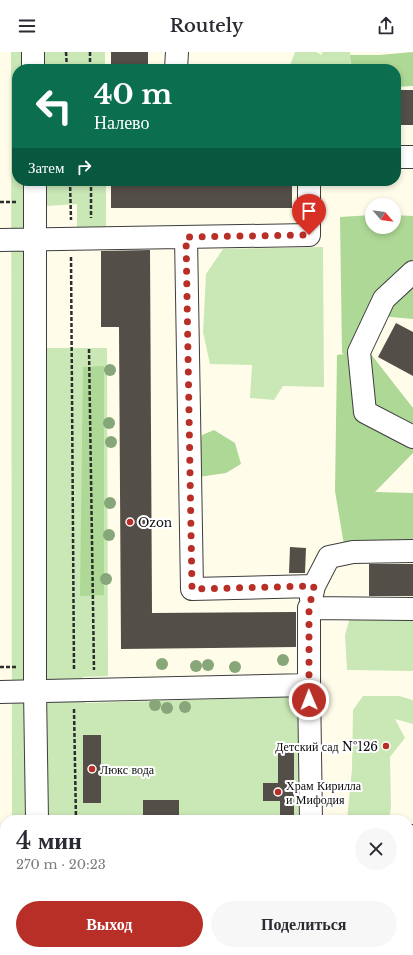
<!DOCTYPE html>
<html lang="ru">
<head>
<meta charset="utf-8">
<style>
  body { margin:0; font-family:"Libre Baskerville",serif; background:#f7f7f7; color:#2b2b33; height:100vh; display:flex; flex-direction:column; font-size:15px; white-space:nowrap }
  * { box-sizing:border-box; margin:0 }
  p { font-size:13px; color:#7c7c81 }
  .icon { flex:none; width:22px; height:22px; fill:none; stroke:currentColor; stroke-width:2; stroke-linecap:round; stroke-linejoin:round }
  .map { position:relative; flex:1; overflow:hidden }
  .drawer { position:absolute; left:0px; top:763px; width:413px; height:140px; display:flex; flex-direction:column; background:#fff; border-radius:16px 16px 0 0; box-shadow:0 2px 6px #0003 }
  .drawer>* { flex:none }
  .top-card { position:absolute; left:12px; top:12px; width:389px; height:122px; border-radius:16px; box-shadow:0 2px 6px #0003; background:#0b6e4f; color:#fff; overflow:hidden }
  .needle { width:26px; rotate:118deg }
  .buttons { position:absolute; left:365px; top:146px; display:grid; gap:8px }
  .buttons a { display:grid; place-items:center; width:36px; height:36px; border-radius:50%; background:#fff; box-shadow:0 2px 6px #0003; font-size:20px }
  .pin { position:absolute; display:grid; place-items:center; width:34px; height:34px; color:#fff; margin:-41px -17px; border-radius:50% 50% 50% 0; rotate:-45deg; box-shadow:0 0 4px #0007 }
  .pin .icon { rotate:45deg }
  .me { position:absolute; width:44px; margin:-22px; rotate:359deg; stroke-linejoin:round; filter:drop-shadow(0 0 3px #0008) }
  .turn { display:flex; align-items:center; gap:14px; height:84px; padding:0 16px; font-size:18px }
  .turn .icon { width:52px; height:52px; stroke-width:2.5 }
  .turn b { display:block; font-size:28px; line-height:34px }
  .then { display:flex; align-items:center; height:38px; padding:0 16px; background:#0003; gap:8px; font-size:15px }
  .round { display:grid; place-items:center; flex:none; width:42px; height:42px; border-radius:21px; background:#f7f7f7 }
  .head { display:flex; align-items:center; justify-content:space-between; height:68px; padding:0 16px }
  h1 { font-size:24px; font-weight:600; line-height:30px }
  .button { display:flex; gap:8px; margin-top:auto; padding:8px 16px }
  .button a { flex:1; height:46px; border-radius:24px; background:#b82f27; color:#fff; font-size:16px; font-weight:600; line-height:46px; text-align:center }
  .button a+a { background:#f7f7f7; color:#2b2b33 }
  header { display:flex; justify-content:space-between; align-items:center; height:52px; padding:0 16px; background:#fff; font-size:18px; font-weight:600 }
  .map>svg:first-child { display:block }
  .green { fill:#cae7b6 }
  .forest { fill:#add895 }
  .building { fill:#544e48 }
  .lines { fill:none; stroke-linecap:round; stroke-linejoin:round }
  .minor-casing { stroke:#3e3e3e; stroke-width:24 }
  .path { stroke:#2d2d2d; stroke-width:2.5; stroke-dasharray:4 2; stroke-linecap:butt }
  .minor { stroke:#fff; stroke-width:22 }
  .tree { fill:#87a77a }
  .route { stroke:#b82f27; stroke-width:7; stroke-dasharray:0 12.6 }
  .poi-dot { fill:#b82f27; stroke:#fff; stroke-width:1.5 }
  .labels { text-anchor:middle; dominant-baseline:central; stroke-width:4; stroke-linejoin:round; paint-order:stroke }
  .poi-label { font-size:12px; fill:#0b0b0b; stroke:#fff; text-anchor:start }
</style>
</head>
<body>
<header><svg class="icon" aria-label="menu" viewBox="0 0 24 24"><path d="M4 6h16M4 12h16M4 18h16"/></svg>Routely<svg class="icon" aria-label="share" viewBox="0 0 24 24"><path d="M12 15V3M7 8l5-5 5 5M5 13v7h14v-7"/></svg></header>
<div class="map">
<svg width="413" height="903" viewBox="0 0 413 903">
  <rect width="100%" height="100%" fill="#fffdea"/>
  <path class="green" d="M11,0H105V17H17V129H106V175L77,176V152L46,154L47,296H107L108,624L83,625L85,651L292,645L303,656L305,768H12Z
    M295,0H316L322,3V0H350V17H298L290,13Z
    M323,195L324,335L283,334L274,348L250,346L252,313L210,312L203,280L206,222L223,197Z
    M353,555L405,557L413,570V619L347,618L345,583Z
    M363,644H399L413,648V672L395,667L405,686L390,705L391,755L389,768H347L352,717L353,658Z
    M413,809V880L408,888V810Z
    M343,898H401L397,903L374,898L357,903H343Z"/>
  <path class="forest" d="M413,0V34L396,35V17H351L350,3H379Z
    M372,163V175H394V163L413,164V267L369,263L370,301L413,356V401L375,440L413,441V490L344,493L335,439L337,303L344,302L342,301L340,165Z
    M104,314V543L80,544L83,315Z
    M214,378L235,391L241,412L226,421L199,425L198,403L202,383Z"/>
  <path class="building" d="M111,0H148V17H111Z
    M396,38H413V73H396Z
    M111,129H292V156H111Z
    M150,198L152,561L296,560V595L121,597L119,275H101V199Z
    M396,271L413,280V324L378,305Z
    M290,495L306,496L305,521H289Z
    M369,512H413V544H369Z
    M83,683H101V751H83Z
    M278,696H294V768H280V749H263V731H278Z
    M143,748H179V768H143Z"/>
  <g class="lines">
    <defs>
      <path id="minor" d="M33,0V17
        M176,17L177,0
        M396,105H413
        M35,129V638L37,768
        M186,185L192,537L314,534
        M0,188L309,183V129
        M413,220L384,247L359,300L365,360L413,385
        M311,547L314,534L329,505L353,500L413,499
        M309,633L311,768
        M0,640L309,633V556L413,557
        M411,813L413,784
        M0,889H5
        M39,898V903
        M247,898L248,903
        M313,898V903"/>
    </defs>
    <use href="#minor" class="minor-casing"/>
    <path class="path" d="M66,0L67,17
      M90,0V17
      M70,129L71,168
      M91,129V166
      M0,150H16
      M71,205L74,618
      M89,297L94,618
      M0,615H16
      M74,657L76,768"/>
    <use href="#minor" class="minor"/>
  </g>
  <g class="tree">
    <circle cx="110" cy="318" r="6"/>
    <circle cx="109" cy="371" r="6"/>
    <circle cx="111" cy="390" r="6"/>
    <circle cx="110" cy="451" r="6"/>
    <circle cx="109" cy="483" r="6"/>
    <circle cx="106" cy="527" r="6"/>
    <circle cx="283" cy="608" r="6"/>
    <circle cx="162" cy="612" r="6"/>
    <circle cx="208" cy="613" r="6"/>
    <circle cx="196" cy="614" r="6"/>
    <circle cx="235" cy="615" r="6"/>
    <circle cx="155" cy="653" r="6"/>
    <circle cx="185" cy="655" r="6"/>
    <circle cx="167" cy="656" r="6"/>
  </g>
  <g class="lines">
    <path class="route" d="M309,648V556L314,534L192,537L186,185L309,183"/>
  </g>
  <g class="poi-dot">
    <circle cx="130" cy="470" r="4"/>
    <circle cx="386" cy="694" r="4"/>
    <circle cx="92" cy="717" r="4"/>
    <circle cx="278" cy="740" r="4"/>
  </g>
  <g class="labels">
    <g class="poi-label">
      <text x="138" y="470">Ozon</text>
      <text x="378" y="694" text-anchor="end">Детский сад №126</text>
      <text x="100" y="717">Люкс вода</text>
      <text x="286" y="733">Храм Кирилла<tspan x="286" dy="14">и Мифодия</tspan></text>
    </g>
  </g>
</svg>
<div class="buttons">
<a><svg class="needle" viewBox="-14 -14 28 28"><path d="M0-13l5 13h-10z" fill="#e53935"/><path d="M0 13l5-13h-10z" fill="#7c7c81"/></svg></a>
</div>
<div class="pin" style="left:309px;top:183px;background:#d93025"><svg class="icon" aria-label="arrive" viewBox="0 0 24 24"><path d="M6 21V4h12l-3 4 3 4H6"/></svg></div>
<svg class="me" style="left:309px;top:648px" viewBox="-20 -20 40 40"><circle r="17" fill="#b82f27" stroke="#fff" stroke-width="3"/><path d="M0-11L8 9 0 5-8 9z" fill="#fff"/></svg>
<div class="top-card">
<div class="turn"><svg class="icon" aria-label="left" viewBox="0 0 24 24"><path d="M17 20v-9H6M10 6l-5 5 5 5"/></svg><div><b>40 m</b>Налево</div></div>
<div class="then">Затем<svg class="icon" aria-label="right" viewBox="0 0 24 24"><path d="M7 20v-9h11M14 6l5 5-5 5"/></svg></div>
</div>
<section class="drawer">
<div class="head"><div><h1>4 мин</h1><p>270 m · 20:23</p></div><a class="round"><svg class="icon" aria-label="close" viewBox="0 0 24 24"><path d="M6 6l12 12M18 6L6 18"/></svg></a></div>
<div class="button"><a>Выход</a><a>Поделиться</a></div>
</section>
</div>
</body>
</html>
